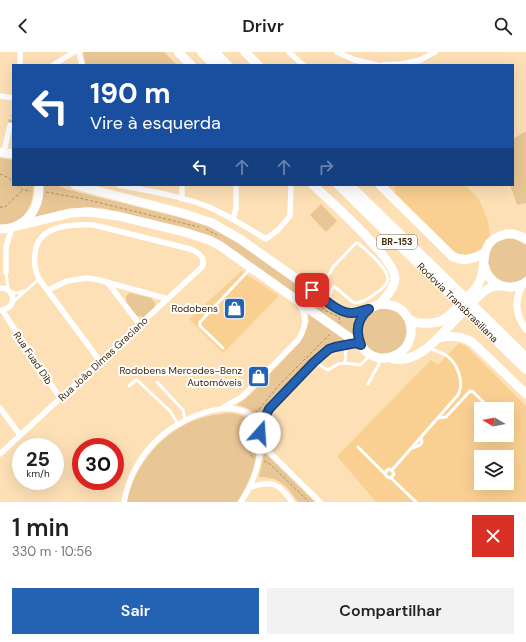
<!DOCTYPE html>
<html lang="pt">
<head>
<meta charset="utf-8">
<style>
  body { margin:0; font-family:"DM Sans",sans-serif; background:#f2f2f2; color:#222; height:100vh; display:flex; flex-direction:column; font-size:15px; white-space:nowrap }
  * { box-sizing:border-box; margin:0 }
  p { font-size:13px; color:#767676 }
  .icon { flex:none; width:22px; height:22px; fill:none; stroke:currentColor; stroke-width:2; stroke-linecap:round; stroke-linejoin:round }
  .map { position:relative; height:450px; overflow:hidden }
  .side { display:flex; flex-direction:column; background:#fff; flex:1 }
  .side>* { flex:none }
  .guide { position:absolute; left:12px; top:12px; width:502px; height:122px; border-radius:0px; box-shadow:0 4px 16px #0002; background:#1a4fa0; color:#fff; overflow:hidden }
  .needle { width:26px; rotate:280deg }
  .fabs { position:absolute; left:474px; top:350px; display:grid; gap:8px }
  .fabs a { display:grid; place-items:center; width:40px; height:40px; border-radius:0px; background:#fff; box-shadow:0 4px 16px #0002; font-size:20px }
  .speed { position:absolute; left:12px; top:386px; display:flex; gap:8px; font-size:20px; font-weight:700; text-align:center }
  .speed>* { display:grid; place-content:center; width:52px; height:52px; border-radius:50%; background:#fff; box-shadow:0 4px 16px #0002; line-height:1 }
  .speed small { font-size:10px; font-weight:400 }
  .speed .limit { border:6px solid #d22; background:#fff; color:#111 }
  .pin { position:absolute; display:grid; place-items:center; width:34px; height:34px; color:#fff; margin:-17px; border-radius:8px; box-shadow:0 2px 6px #0006 }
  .me { position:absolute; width:44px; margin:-22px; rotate:19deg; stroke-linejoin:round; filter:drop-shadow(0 0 3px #0008) }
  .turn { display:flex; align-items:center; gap:14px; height:84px; padding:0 12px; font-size:18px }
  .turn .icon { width:52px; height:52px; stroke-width:2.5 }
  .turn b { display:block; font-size:28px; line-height:34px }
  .lanes { display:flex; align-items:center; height:38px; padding:0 12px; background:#0003; justify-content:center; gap:20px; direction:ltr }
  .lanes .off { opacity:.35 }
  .round { display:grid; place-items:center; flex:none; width:42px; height:42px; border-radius:0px; background:#f2f2f2 }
  .summary { display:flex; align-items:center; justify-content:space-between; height:68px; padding:0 12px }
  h1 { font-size:24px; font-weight:600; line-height:30px }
  .primary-button { display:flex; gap:8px; margin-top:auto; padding:8px 12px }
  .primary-button a { flex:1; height:46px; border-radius:0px; background:#2462b4; color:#fff; font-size:16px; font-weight:600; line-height:46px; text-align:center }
  .primary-button a+a { background:#f2f2f2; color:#222 }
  header { display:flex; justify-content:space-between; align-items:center; height:52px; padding:0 12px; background:#fff; font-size:18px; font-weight:600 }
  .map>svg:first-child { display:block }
  .built { fill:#fad092; fill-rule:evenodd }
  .green { fill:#e8c695 }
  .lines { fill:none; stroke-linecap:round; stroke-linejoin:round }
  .minor-tunnel { stroke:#d6bb93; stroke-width:5.5; stroke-dasharray:5.5 3; stroke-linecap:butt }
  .path { stroke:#ab926c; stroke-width:1; stroke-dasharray:3 2; stroke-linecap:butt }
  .service { stroke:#fff; stroke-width:3 }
  .minor { stroke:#fff; stroke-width:5.5 }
  .tertiary { stroke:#fff; stroke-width:7 }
  .primary { stroke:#fff; stroke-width:9 }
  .motorway { stroke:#fff; stroke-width:10 }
  .route-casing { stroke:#174075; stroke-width:10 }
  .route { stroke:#2462b4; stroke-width:7 }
  .labels { text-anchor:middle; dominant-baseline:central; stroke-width:4; stroke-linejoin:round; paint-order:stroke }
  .shield { fill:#fff; stroke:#746751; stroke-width:1 }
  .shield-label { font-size:9px; font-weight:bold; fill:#392607 }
  .street-label { font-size:10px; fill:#392607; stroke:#fff }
  .poi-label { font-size:10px; fill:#392607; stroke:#fff; text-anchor:end }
</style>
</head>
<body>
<header><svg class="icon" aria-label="back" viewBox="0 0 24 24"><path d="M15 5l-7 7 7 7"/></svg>Drivr<svg class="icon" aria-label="search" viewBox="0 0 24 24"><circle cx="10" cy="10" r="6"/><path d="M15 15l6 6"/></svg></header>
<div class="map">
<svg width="526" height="450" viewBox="0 0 526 450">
  <rect width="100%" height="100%" fill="#fde0b6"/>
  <path class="built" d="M395,133H465L479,147L488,169L490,186L482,199L471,204L454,202L395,142Z
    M241,219L279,244L223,301L189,267Z
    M459,291L468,296L526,354V450H376L337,404L431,308L438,313ZM481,357H507V383H481ZM481,405H507V431H481Z"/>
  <path class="green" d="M83,0H164L177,13H86Z
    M526,79V151L517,153L510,133H513V87Z
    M0,106L13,108V133H33C34,155 24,172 0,173Z
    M41,133H56L69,138L198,170L228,183L282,220L357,262L354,271L353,285L225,194L144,168L103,156L87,155L67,157L30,167Z
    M321,152L337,169L326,180L310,163Z
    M507,186L515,187L526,193V224C499,251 467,196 507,186Z
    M130,241L151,246L155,251L154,256L144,265L137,264L126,250V244Z
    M361 279a23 23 0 1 1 46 0a23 23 0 1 1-46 0Z
    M308,262L347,289L338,290L323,297L272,346L266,354L259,367C255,358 246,355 237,353L250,343L300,290L309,270Z
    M231,361C262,364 260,400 251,423C248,432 242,442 237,450H127C133,417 157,387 186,372C200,365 216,362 231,361Z
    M264,402H266L315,450H298C287,434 280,425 259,425Z"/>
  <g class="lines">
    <path class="minor-tunnel" d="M10,73L13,64"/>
    <path class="path" d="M0,122L9,126L13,130
      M17,133L23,138L31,139
      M46,140L84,147L199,175
      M0,155H5L23,138
      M206,177L217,183
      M298,237L317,253L323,256L326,259L339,265L340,271
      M256,361L279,333L331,281
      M248,369C243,376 248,400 253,406
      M264,409L270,412L309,450"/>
    <path class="service" d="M6,220L8,238
      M315,237L326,228L333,215L356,191L359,192C367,199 388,216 388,227C387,233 381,238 376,241C370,246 361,251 354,251L335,235H333L330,243V249
      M10,240L18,241L24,239
      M13,250L39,227
      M223,296L200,274V270L250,217
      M314,310L328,318L338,312L345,311L360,313L370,304
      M345,311L346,293
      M157,330L183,358L185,367
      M368,332L381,308
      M129,334L136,328H137L170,359L178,372
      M438,366L446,365L470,339L473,340L491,357
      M507,372L510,376
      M358,395L385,422
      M412,396L420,393L422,390L421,386
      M392,418L458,343C465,330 457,309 444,302C439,300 434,298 429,296
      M391,426L394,422L393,420L390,417L387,418L385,422L387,425L391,426L416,450"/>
    <path class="minor" d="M20,0V13
      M79,0L82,13
      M289,0L303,13
      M337,0L355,8L377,13
      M418,9L435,0
      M53,13L74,0
      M382,13L401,12L421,8
      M0,44L13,46
      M4,100L10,73
      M119,133C149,139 181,144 209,155C229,164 248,176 266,187L278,178L290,164L291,133
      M182,147V133
      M233,167L236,157V133
      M6,220V195L12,176
      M108,231L140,273
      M0,236C17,236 17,258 0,258
      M48,238L67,229L87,226L99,228L168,247
      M2,258L60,346
      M224,355L242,345L298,288C306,276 308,264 299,252
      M0,356L20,383
      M260,380L264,368L269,357L314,310L329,297L335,295L356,291
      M261,392L320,450
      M0,402L202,215C206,205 199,201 190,197L94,173C71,172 36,173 35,203C34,213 35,219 39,227L100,309
      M250,435C272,428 279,431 292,450
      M124,450C128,427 139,406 156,389C184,360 268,329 260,399C258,417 251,435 241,450"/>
    <path class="tertiary" d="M523,232C514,248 515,263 526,277"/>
    <path class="primary" d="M178,0L191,13
      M245,0L258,13
      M0,100L13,102
      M75,133L182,161L212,171L240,187L339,257C350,262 357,259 369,257
      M313,133C330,149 395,206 395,226C394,237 386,245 380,252
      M380,133L452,204C463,210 475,207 485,200
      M16,174L71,161L89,160L118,164L184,180L209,188L219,193L350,286L361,293
      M0,177C26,177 40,157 39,133
      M484,213C488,233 509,241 526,230
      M409,268C422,304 370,322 359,288C352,269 370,248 390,253C396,254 402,257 405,262C407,264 407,266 409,267C415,273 436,272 443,268C452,262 475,239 479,231C488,214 477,190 503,183C511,180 519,183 526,187
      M439,286C451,283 461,284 472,290L526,342
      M393,307C419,311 438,286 454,269C463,259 473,249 483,240L491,235L502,234"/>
    <g class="motorway">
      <path d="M202,0L215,13"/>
      <path d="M214,0L227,13"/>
      <path id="s1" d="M339,133L526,317"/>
      <path d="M349,133L526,306"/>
    </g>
  </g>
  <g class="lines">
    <defs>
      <path id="route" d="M260,381L264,368L269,357L314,310L329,297L335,295L356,291L361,293C355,279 357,267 369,257C364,258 358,260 353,261C339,262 323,246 312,238"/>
    </defs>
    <use href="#route" class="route-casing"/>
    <use href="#route" class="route"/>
  </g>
  <defs>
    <symbol id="shop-square" viewBox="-11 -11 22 22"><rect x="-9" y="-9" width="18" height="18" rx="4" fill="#2462b4" stroke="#fff"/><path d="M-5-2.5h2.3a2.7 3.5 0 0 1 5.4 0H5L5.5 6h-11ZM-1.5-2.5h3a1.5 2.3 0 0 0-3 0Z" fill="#fff"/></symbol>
  </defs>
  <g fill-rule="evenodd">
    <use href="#shop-square" x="222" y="244" width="25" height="25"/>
    <use href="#shop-square" x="246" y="312" width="25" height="25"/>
  </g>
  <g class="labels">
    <rect class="shield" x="377" y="183" width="40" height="14" rx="3"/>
    <g class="shield-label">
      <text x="397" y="190">BR-153</text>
    </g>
    <g class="street-label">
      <text stroke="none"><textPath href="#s1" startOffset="167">Rodovia Transbrasiliana</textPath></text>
      <text transform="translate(33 306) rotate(56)">Rua Fuad Dib</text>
      <text transform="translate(103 307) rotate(-43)">Rua João Dimas Graciano</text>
    </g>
    <g class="poi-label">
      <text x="218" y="256">Rodobens</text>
      <text x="242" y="318">Rodobens Mercedes-Benz<tspan x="242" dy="12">Automóveis</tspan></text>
    </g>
  </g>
</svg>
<div class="fabs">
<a><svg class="needle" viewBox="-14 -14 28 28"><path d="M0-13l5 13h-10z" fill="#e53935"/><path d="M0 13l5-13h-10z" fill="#767676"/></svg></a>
<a><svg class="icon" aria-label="layers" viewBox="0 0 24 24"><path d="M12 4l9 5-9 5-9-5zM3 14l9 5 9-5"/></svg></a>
</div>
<div class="speed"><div>25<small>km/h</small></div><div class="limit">30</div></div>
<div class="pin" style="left:312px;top:238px;background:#d93025"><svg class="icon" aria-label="arrive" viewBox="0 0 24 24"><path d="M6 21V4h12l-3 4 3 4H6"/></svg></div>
<svg class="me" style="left:260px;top:381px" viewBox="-20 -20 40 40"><circle r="19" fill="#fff"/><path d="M0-13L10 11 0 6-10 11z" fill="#2462b4"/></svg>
<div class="guide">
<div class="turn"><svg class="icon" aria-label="left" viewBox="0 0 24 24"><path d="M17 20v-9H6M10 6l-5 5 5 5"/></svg><div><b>190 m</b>Vire à esquerda</div></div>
<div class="lanes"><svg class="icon" aria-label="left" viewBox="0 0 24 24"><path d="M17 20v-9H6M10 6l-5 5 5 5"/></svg><svg class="icon off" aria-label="ahead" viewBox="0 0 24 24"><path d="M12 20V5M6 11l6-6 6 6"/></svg><svg class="icon off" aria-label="ahead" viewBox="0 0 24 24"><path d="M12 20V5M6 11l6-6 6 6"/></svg><svg class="icon off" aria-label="right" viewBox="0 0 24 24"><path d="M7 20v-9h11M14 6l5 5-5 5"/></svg></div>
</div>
</div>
<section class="side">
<div class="summary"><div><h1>1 min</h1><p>330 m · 10:56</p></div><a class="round" style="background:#d93025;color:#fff"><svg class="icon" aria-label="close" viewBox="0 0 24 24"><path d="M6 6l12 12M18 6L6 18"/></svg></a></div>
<div class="primary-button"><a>Sair</a><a>Compartilhar</a></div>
</section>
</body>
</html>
